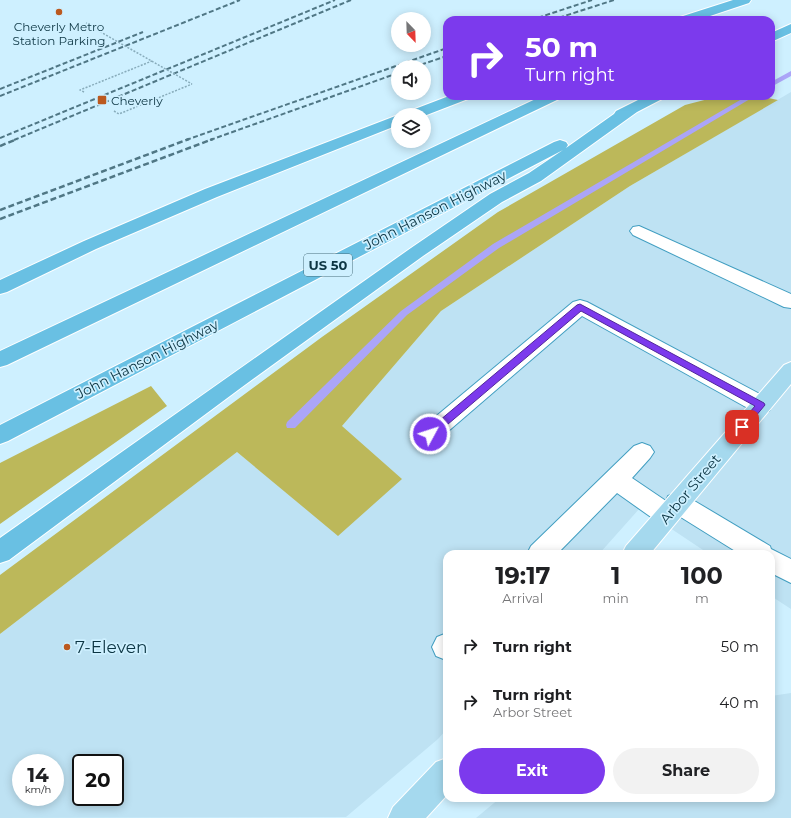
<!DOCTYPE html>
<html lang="en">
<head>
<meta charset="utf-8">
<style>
  body { margin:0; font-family:Montserrat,sans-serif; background:#f2f2f2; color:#202124; height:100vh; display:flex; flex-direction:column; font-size:15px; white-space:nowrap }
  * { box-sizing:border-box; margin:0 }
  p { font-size:13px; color:#757577 }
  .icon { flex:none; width:22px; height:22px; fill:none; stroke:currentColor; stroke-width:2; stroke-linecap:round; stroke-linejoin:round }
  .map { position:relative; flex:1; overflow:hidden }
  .side { position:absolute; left:443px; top:550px; width:332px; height:252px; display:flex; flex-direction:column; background:#fff; border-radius:12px; box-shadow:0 2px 10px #0003 }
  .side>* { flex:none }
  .banner { position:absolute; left:443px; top:16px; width:332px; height:84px; border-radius:12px; box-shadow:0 2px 10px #0003; background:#7c3aed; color:#fff; overflow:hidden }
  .needle { width:26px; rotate:157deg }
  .tools { position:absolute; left:391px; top:12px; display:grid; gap:8px }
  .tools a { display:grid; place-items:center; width:40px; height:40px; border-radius:50%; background:#fff; box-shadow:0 2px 10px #0003; font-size:20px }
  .speed { position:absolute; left:12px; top:754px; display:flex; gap:8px; font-size:20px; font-weight:700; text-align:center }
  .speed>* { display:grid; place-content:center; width:52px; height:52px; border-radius:50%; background:#fff; box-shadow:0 2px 10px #0003; line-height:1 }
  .speed small { font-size:10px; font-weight:400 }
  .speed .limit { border:2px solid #111; border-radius:6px; background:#fff; color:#111 }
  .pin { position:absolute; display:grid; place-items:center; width:34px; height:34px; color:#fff; margin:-17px; border-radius:8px; box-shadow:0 2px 6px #0006 }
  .me { position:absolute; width:44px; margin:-22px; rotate:50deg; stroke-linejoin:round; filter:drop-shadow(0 0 3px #0008) }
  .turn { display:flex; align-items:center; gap:14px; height:84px; padding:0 16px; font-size:18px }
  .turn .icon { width:52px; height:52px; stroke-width:2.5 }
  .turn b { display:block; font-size:28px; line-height:34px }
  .eta { display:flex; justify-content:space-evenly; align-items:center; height:68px; text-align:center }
  .eta b { font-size:24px; font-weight:700; line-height:28px }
  .cta { display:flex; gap:8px; margin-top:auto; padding:8px 16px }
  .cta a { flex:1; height:46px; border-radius:24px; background:#7c3aed; color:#fff; font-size:16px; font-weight:700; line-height:46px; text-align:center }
  .cta a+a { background:#f2f2f2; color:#202124 }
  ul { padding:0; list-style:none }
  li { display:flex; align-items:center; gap:12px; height:56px; padding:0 16px }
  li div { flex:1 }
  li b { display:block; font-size:15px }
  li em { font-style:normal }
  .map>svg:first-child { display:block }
  .built { fill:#bee2f3; fill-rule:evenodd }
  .forest { fill:#bcb85a }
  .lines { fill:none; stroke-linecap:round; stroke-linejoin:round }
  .stream { fill:#aba5f8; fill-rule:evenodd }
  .minor-casing { stroke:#419ec1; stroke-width:2 }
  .major-casing { stroke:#fff; stroke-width:2 }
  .highway-casing { stroke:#fff; stroke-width:2 }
  .path { stroke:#88acbb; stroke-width:1.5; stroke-dasharray:2 1.5; stroke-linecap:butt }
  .minor { fill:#fff; fill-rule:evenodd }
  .major { fill:#a5d9ee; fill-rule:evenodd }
  .highway { fill:#69c0e3; fill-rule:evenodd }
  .rail-far1 { stroke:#507785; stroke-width:2; stroke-dasharray:5 2.5; stroke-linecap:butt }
  .rail { stroke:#507785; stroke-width:2.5; stroke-dasharray:6 3; stroke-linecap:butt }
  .path-bridge { stroke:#88acbb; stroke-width:1.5; stroke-dasharray:2 1.5; stroke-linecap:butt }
  .route { fill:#7c3aed; stroke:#51269a }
  .poi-dot { fill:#bb591f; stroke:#cef0ff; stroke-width:1.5 }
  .labels { text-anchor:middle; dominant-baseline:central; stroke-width:3.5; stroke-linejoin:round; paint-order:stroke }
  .far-poi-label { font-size:12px; fill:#0c3543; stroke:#cef0ff }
  .shield { fill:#cef0ff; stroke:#466d7b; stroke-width:1 }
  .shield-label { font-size:13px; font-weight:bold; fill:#0c3543 }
  .street-label { font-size:14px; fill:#0c3543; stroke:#cef0ff }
  .near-poi-label { font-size:17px; fill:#0c3543; stroke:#cef0ff; text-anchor:start }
</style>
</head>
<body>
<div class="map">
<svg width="791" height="818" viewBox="0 0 791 818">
  <rect width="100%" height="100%" fill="#cef0ff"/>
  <path class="built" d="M791,92V609L771,596V554H709L640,508L599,554H447V729L438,739L346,817L0,818V634L237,452L338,535L342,426L441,311L630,186ZM21,763H55V797H21ZM81,763H115V797H81Z
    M791,693V818H476L500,798H771V696Z"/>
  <path class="forest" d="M758,96L778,100L630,186L441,311L342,426L402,479L338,536L237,452L0,634V575L322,337L498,212L685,105L716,97Z
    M151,386L167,406L0,524V463Z"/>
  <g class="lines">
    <path class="stream" d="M791,71V76L771,87V82Z
      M747,96H755L499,248L407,315L295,428H287L286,425L287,422L401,311L493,244Z"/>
    <defs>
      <path id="minor" d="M639,226L791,294V308L784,307L633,235L630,231L633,227Z
        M580,300L587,302L769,399L772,405L769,411L761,413L753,411L582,316L438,440L430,443L422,440L419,434L422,428L573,302Z
        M642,443L650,446L654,452L650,458L632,478L666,501L668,496L677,493L686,496L770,546L771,549L791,559V583L771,573V554H740L679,516L676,522L667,525L658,522L617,493L557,554H527L531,546L634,446Z
        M447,633V659L446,660L436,656L432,647L437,637Z"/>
      <path id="major" d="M791,362V384L650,554H622L626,546L784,365Z
        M447,758V795L426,818H388L393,807L436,762Z"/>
      <path id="highway" d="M733,0H751L749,3L698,20H679L680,17Z
        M791,24V33L771,42V33Z
        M449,96H470L468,99L424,116L404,115L407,112Z
        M542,96H561L559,99L7,365L0,367V351Z
        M646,96H664L662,99L637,112L541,181L502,202L423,256L242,387L9,560L0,563V538L411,248L490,194L529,173L563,150L8,441L0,444V425L554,142L560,140L566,142L568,145L566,148L614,114L616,111Z
        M398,115V125L217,197L96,249L7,292L0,294V280L84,241L205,189Z"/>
    </defs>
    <use href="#minor" class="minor-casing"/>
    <use href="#major" class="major-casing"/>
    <use href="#highway" class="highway-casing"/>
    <path class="path" d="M86,23L97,30
      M84,92L80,90L152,61
      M114,111L119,114L192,84"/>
    <use href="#minor" class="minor"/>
    <use href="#major" class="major"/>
    <use href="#highway" class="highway"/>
    <path class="rail-far1" d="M531,20L592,0
      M552,20L614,0
      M414,67L447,56
      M0,89L143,32
      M0,96L240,0
      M0,138L335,0
      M14,140L351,0
      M186,140L447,48
      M210,140L398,73"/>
    <path class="rail" d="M0,146L17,139
      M0,210L189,139
      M0,219L213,139"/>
    <path class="path-bridge" d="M97,30L192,84"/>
  </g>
  <path class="route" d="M580,304L764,403L765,405L745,429H739L738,427L739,425L755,406L581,311L434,436H427L426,434L427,431L577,305Z"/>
  <g class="poi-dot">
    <circle cx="59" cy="12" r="4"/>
    <rect x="97" y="95" width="10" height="10" rx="2"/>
    <circle cx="67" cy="647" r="4"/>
  </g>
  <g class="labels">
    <g class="far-poi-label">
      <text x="59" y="26">Cheverly Metro<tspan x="59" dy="14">Station Parking</tspan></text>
      <text x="111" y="100" text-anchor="start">Cheverly</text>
    </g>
    <rect class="shield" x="304" y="254" width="48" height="22" rx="3"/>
    <g class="shield-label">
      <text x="328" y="265">US 50</text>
    </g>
    <g class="street-label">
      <text transform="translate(435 210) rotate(-27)">John Hanson Highway</text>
      <text transform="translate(147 359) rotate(-27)">John Hanson Highway</text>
      <text transform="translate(690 489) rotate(-50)">Arbor Street</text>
    </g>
    <g class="near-poi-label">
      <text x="75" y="647">7-Eleven</text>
    </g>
  </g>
</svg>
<div class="tools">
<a><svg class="needle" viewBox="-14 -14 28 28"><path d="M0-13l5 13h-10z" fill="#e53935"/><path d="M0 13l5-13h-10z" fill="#757577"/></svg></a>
<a><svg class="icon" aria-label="sound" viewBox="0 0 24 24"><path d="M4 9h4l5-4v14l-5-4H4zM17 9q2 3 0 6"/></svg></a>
<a><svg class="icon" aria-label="layers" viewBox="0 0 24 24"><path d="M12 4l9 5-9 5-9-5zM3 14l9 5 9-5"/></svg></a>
</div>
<div class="speed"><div>14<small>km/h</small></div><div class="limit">20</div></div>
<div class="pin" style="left:742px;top:427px;background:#d93025"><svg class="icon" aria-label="arrive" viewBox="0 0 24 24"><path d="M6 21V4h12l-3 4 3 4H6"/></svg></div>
<svg class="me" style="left:430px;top:434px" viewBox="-20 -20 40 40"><circle r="17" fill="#7c3aed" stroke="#fff" stroke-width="3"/><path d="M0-11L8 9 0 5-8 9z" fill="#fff"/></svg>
<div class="banner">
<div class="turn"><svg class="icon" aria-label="right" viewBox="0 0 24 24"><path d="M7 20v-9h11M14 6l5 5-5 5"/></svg><div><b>50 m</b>Turn right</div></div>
</div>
<section class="side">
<div class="eta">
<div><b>19:17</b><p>Arrival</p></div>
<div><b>1</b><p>min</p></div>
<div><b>100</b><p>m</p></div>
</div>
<ul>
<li><svg class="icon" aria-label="right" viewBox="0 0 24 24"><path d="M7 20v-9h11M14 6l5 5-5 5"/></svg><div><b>Turn right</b></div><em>50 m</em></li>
<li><svg class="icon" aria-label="right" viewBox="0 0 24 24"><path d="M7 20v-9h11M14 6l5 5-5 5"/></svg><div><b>Turn right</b><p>Arbor Street</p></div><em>40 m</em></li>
</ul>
<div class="cta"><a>Exit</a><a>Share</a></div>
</section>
</div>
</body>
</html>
